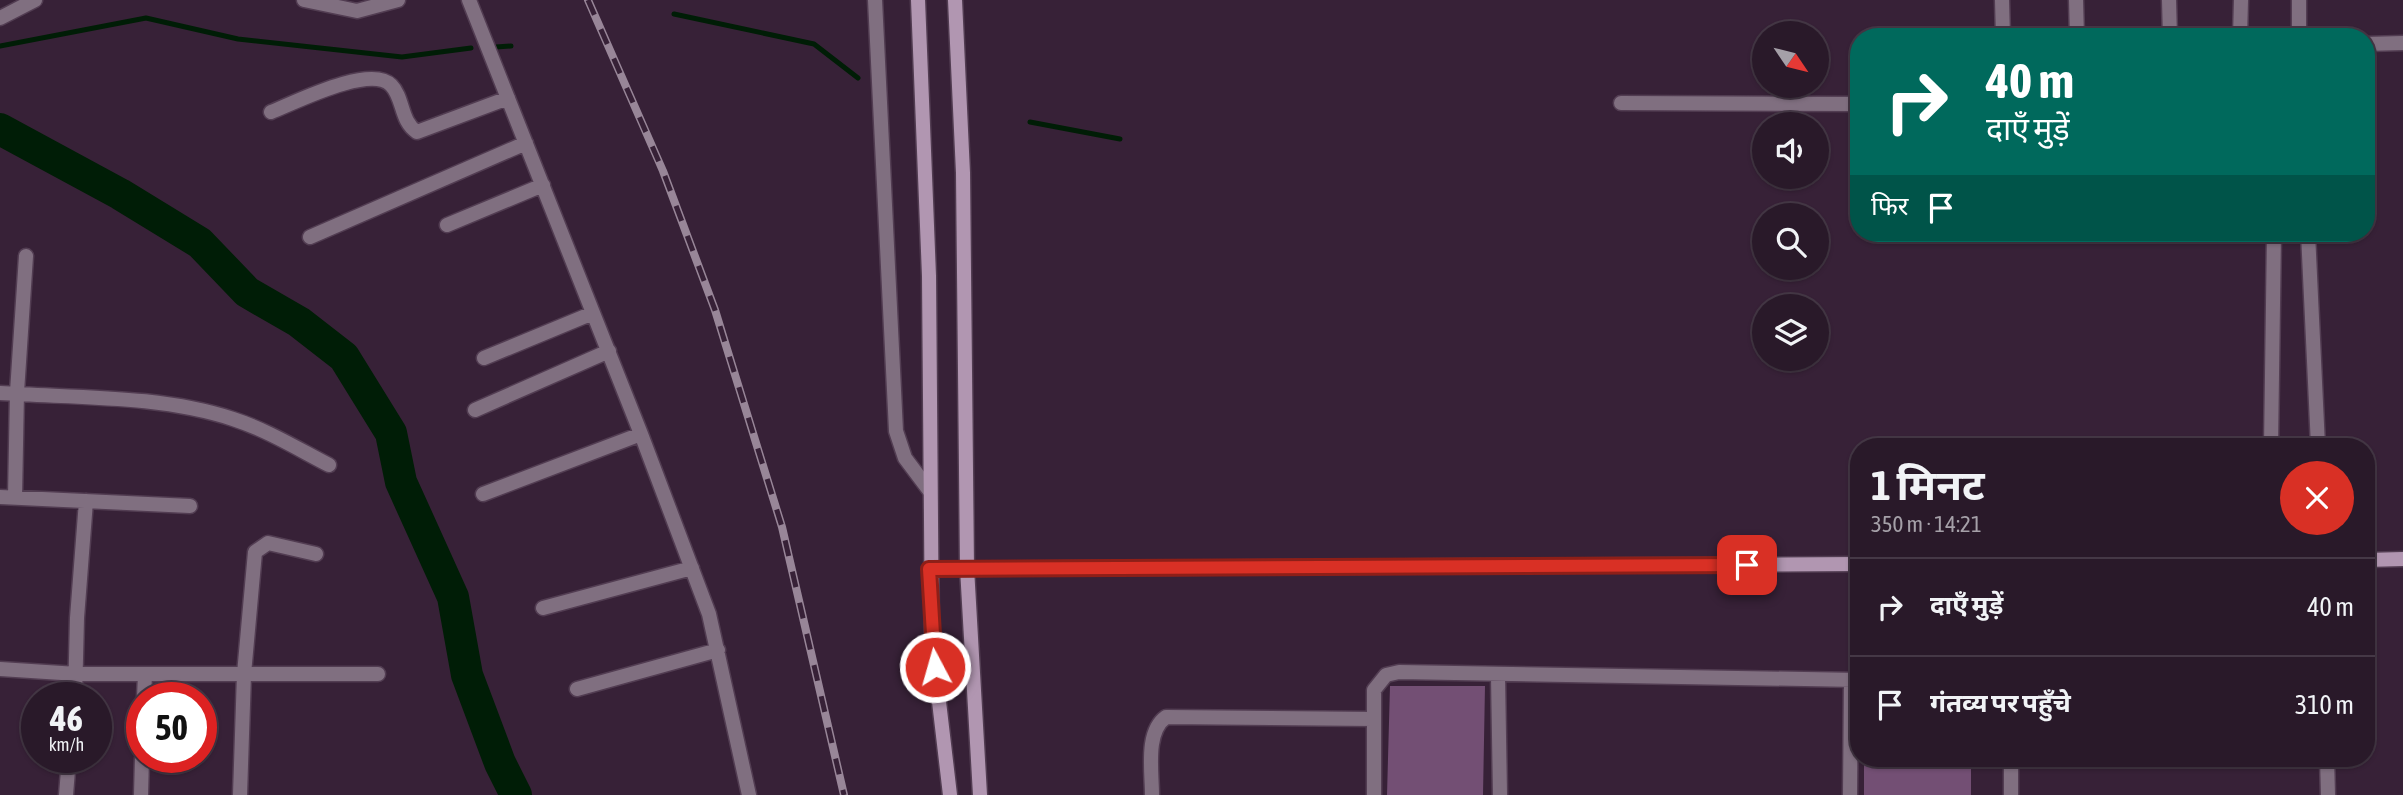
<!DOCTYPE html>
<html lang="hi">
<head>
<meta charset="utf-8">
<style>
  body { margin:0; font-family:"Asap Condensed","Noto Sans Devanagari",sans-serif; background:#352635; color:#f1f3f6; height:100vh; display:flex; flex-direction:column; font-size:26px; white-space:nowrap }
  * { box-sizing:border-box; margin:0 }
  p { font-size:23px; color:#a5a0a8 }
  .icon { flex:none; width:38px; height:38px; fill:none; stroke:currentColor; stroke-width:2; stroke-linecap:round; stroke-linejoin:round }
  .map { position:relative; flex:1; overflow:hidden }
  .panel { position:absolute; left:1850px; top:438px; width:525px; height:329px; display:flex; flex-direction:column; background:#291929; border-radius:28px; box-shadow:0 2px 5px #0004,0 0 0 2px #453846 }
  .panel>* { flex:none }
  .hud { position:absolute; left:1850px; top:28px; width:525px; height:214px; border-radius:28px; box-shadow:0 2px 5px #0004,0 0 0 2px #453846; background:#00695c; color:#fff; overflow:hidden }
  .needle { width:46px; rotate:125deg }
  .buttons { position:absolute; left:1752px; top:21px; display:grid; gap:14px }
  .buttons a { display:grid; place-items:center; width:77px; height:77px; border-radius:50%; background:#291929; box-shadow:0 2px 5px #0004,0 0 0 2px #453846; font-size:35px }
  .speed { position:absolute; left:21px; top:682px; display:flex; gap:14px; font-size:35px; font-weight:700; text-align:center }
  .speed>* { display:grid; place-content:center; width:91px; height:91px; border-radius:50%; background:#291929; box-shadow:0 2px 5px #0004,0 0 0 2px #453846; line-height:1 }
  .speed small { font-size:18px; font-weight:400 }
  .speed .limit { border:10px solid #d22; background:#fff; color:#111 }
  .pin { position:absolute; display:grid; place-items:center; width:60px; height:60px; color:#fff; margin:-30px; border-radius:14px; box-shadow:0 4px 10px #0006 }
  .me { position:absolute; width:77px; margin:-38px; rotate:354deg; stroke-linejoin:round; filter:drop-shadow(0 0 5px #0008) }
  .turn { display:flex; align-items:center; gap:24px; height:147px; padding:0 21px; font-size:32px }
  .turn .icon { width:91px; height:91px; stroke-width:2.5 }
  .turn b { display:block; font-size:49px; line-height:60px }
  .then { display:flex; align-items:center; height:66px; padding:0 21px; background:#0003; gap:14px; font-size:26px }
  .round { display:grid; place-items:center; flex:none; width:74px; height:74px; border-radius:37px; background:#352635 }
  .overview { display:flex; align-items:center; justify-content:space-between; height:119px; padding:0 21px }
  h1 { font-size:42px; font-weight:700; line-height:52px }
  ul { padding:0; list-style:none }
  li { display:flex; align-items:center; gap:21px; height:98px; padding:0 21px; border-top:2px solid #453846 }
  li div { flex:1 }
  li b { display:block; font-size:26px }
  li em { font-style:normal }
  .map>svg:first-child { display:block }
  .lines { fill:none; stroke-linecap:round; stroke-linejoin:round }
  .stream { stroke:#001d06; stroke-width:5 }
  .river { stroke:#001d06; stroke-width:32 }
  .building { fill:#734f74 }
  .minor-casing { stroke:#523d52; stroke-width:17 }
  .secondary-casing { stroke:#523d52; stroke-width:17 }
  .minor { stroke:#806f80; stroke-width:14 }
  .secondary { stroke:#b196b1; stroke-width:14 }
  .rail-casing { stroke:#988698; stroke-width:8 }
  .rail { stroke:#372137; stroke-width:5; stroke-dasharray:16; stroke-linecap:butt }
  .route-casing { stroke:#8d1f18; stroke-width:18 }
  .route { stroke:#d93025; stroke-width:12 }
</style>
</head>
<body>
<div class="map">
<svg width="2403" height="795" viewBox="0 0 2403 795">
  <rect width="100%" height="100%" fill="#372137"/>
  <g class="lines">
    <path class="stream" d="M674,14L814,44L858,78
      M0,46L146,18L238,39L402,57L471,48
      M496,47L511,46
      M1030,122L1120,139"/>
    <path class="river" d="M0,129L120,194L200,243L247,292L299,322L344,357L391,433L401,482L453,597L467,675L500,763L516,795"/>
  </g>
  <path class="building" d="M1390,686H1485L1483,795H1387Z
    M1864,758H1971V795H1864Z"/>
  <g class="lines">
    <defs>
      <path id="minor" d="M304,0L357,11L398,0
        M469,0L641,434L709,614L749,795
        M875,0L896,431L905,458L929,490
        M2002,0L2003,37
        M2076,0L2077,37
        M2169,0L2170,37
        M0,18L35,0
        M2240,37L2241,0
        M2299,37V0
        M2366,44L2403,43
        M1621,103L1858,104
        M271,112C294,103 370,64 391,85C404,98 400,121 417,132L508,98
        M447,225L543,185
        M2308,233L2318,446
        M310,237L526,143
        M484,358L593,313
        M0,393C76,398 160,395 233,419C267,430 298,449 329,465
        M475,410L609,351
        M2271,446L2274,233
        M483,494L641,434
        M0,497L190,506
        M15,497L17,392L26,256
        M543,608L692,568
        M0,669L77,674H378
        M1498,676L1500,795
        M577,689L718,650
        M75,698L77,618L86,501
        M144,698L145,674
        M2011,758V795
        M2327,758L2328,795
        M66,795L69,758
        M141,795L142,758
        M240,795L244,674L255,552L268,543L316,554
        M1152,795C1152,771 1145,732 1166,717L1374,719
        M1374,795V690L1386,675L1399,672L1858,680
        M1850,795L1851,680"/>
      <path id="secondary" d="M918,0L929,276L932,642L950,795
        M955,0L963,173L967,568L980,795
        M2366,560L2403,559
        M929,569L1858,564"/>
    </defs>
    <use href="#minor" class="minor-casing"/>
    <use href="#secondary" class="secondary-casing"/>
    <use href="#minor" class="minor"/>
    <use href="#secondary" class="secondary"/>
    <defs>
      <path id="rail" d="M588,0L663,171L715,310L782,527L844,795"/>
    </defs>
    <use href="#rail" class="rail-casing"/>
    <use href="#rail" class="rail"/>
  </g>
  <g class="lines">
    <defs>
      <path id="route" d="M935,667L929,569L1747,565"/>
    </defs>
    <use href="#route" class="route-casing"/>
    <use href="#route" class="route"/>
  </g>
</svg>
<div class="buttons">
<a><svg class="needle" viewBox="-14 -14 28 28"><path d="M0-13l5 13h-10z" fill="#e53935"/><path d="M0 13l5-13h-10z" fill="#a5a0a8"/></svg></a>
<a><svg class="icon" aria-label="sound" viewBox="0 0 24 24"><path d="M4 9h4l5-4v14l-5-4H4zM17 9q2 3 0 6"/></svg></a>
<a><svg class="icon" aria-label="search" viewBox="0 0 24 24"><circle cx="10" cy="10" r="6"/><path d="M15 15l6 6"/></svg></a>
<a><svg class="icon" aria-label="layers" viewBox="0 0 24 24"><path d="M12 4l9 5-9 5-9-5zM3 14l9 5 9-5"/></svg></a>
</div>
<div class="speed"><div>46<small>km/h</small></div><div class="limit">50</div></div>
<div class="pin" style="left:1747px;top:565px;background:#d93025"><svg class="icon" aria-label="arrive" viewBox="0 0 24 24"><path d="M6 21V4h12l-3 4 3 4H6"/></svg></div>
<svg class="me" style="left:935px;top:667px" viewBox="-20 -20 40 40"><circle r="17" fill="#d93025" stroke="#fff" stroke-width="3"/><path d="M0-11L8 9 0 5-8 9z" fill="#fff"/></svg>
<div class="hud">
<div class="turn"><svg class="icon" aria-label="right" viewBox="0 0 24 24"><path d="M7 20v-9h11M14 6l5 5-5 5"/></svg><div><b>40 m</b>दाएँ मुड़ें</div></div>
<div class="then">फिर<svg class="icon" aria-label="arrive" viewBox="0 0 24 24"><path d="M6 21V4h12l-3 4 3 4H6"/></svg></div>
</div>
<section class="panel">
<div class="overview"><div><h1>1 मिनट</h1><p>350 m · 14:21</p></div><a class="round" style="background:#d93025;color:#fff"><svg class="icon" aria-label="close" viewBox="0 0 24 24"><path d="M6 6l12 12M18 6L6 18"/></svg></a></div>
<ul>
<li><svg class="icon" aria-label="right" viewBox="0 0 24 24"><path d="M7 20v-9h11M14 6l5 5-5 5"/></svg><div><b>दाएँ मुड़ें</b></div><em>40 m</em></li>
<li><svg class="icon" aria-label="arrive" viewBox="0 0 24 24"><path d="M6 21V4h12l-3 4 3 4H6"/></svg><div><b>गंतव्य पर पहुँचे</b></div><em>310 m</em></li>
</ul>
</section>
</div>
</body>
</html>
